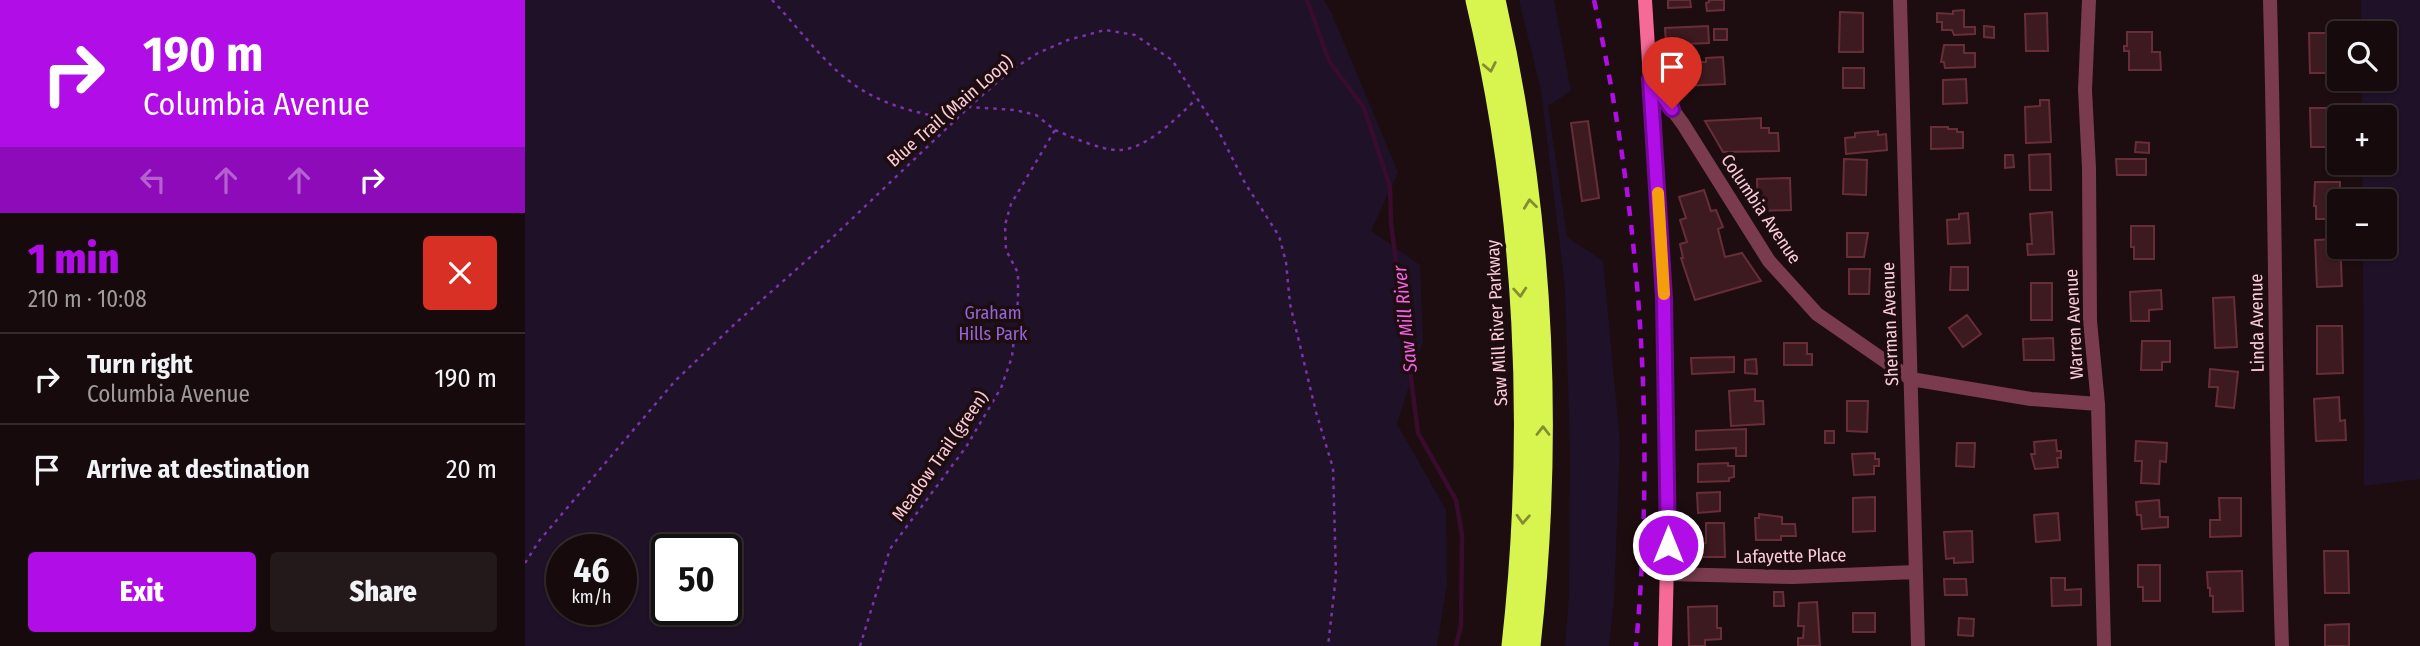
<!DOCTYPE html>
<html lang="en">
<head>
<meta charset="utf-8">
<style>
  body { margin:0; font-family:"Fira Sans Condensed",sans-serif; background:#23181a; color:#f1f3f6; height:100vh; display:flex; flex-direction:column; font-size:26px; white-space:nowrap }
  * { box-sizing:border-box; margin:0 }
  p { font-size:23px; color:#9e9a9d }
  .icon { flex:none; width:38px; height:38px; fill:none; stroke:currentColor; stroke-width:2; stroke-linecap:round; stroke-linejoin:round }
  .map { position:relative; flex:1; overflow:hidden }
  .details { display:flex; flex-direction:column; background:#160a0c; width:525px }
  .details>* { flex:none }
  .hud { background:#b10ee7; color:#fff; overflow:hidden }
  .controls { position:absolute; left:1802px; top:21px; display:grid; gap:14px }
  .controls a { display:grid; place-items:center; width:70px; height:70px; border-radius:7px; background:#160a0c; box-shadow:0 2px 5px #0004,0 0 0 2px #352b2d; font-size:35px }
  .speed { position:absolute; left:21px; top:534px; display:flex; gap:14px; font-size:35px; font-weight:700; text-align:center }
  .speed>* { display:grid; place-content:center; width:91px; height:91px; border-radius:50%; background:#160a0c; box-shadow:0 2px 5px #0004,0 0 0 2px #352b2d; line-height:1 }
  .speed small { font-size:18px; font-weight:400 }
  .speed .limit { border:4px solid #111; border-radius:10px; background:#fff; color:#111 }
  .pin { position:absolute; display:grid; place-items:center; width:60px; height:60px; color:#fff; margin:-72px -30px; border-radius:50% 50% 50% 0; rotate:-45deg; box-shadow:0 0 7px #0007 }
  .pin .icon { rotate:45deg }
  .me { position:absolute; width:77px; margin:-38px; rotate:0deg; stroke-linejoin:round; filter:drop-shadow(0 0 5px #0008) }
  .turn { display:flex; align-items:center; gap:24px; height:147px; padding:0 28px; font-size:32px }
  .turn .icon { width:91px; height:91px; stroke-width:2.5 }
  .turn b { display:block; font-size:49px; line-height:60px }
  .lanes { display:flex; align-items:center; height:66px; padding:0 28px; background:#0003; justify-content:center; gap:35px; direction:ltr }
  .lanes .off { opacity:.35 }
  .round { display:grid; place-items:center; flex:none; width:74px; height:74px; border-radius:7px; background:#23181a }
  .head { display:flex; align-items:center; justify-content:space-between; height:119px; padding:0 28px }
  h1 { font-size:42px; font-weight:800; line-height:52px; color:#b10ee7 }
  .action { display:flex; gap:14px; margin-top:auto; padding:14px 28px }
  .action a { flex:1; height:80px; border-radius:7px; background:#b10ee7; color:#fff; font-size:28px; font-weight:800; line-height:80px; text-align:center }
  .action a+a { background:#23181a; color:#f1f3f6 }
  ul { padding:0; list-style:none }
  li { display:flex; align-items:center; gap:21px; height:91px; padding:0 28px; border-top:2px solid #352b2d }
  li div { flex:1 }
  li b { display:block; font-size:26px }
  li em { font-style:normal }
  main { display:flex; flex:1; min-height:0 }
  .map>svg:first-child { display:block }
  .green { fill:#1f1127; fill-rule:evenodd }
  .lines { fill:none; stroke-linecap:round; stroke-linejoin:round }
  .stream { stroke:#380c2c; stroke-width:4.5 }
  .building { fill:#3d1a20; stroke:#682e37; stroke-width:2 }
  .path { stroke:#7934a9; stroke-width:2.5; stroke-dasharray:3.5 5; stroke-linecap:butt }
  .street { stroke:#7a3b4f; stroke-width:14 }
  .secondary { stroke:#f66a97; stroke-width:14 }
  .highway { stroke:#d8f54f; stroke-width:21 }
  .rail { stroke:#b10ee7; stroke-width:4.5; stroke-dasharray:10 9; stroke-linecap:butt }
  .oneway { stroke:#848d33 }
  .route-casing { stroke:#730996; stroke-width:18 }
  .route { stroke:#b10ee7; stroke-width:12 }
  .slow { stroke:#f59e0b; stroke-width:12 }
  .labels { text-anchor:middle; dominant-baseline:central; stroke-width:7; stroke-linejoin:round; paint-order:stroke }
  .street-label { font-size:18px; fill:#fccdd8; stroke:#1e0d10 }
  .park-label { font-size:18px; fill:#9466d9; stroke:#1e0d10 }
  .water-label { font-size:19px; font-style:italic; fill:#f661e5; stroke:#1e0d10 }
</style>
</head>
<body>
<main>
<section class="details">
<div class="hud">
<div class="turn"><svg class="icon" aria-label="right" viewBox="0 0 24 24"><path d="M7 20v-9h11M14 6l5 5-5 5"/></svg><div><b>190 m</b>Columbia Avenue</div></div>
<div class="lanes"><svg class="icon off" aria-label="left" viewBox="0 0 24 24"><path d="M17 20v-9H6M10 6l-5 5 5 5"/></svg><svg class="icon off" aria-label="ahead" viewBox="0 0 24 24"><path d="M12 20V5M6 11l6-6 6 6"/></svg><svg class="icon off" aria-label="ahead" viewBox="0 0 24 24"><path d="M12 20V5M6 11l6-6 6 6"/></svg><svg class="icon" aria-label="right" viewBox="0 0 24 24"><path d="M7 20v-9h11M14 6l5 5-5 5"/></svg></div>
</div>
<div class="head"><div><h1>1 min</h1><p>210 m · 10:08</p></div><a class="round" style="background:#d93025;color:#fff"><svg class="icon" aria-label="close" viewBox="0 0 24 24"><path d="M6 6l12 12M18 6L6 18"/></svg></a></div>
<ul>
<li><svg class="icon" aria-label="right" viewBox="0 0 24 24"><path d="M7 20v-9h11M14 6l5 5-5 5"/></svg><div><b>Turn right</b><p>Columbia Avenue</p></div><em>190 m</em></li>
<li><svg class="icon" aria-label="arrive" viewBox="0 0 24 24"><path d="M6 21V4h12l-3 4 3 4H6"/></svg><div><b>Arrive at destination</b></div><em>20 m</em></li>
</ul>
<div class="action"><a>Exit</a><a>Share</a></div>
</section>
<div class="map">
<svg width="1895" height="646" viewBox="0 0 1895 646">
  <rect width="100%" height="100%" fill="#1e0d10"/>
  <path class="green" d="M0,0H799L806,12L873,172L846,231L895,265L898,341L872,424L921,510L922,584L912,646H0ZM37,550H96V609H37ZM142,550H201V609H142Z
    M994,0H1029L1046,91L1023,106L1042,237L1078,261L1095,442L1089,600L1084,646H1040L1044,597L1045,448L1040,288L1016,90Z
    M1836,0H1895V479L1839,486L1838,247H1860V201H1838L1837,163H1860V117H1837V79H1860V33H1836Z"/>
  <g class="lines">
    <path class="stream" d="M782,0L804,61L839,108L865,187L866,223L893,433L931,500L937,535L936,625L931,646"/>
  </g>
  <path class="building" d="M1143,0H1165L1166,7L1143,8Z
    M1184,0H1199V10L1182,11L1181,3L1184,2Z
    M1439,10V27H1450V34L1429,35L1427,30H1417V22H1412V13L1428,14V11Z
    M1315,12L1338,13V52H1314Z
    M1522,13L1523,51H1501L1500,14Z
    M1183,26L1184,43L1141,45L1140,28Z
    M1459,26L1469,27V38L1459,37Z
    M1189,29H1202V40H1189Z
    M1602,32H1627V52H1635L1636,70H1604V51H1599V46H1602Z
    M1784,33H1808L1809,73H1785Z
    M1419,45H1439V53H1450V67L1420,68L1419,62H1416Z
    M1198,57L1200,84L1159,86L1158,63L1181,62V58Z
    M1318,68H1339V88H1318Z
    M1441,79L1442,103L1418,104V80Z
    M1515,100H1524L1526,142L1501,143L1500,107L1515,106Z
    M1785,108H1810L1811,147H1786Z
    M1236,118V128H1244V133H1253L1254,151L1198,152L1180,121Z
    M1063,121L1074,198L1057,201L1046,123Z
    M1406,127H1423V129H1432V132H1438V148L1406,149Z
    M1353,131V135L1361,134L1362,150L1321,154L1320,138L1330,137V133Z
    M1611,142L1624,143V153L1610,152Z
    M1525,154L1526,190H1505L1504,155Z
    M1480,155H1488L1489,167L1480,168Z
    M1319,159L1342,160L1341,195L1318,194Z
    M1591,159H1621V175H1592Z
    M1265,178L1266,210L1233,211L1232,179Z
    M1790,182H1815V219H1791V206H1789Z
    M1179,190L1186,211L1191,210L1198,227L1193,229L1200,257L1217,253L1236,281L1170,300L1156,258H1158L1155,244L1162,242L1155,220L1161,218L1154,197Z
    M1527,212L1529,254L1503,255L1502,244H1507L1505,214Z
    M1443,213L1445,243L1423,244L1422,220L1434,219V214Z
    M1606,226H1629V259H1609V247H1606Z
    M1322,233H1343L1339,257H1322Z
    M1815,239L1817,286L1792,287L1790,240Z
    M1426,267H1443V290H1425Z
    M1324,269H1345L1344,294H1324Z
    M1506,283H1527V320H1506Z
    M1636,290L1637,309L1624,310V321H1606L1605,292Z
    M1709,297L1712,347L1690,348L1688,298Z
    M1442,315L1456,334L1438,347L1424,328Z
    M1792,326H1817L1818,373L1792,374Z
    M1528,338L1529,360H1499L1498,339Z
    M1617,341H1645V362H1637V370H1616Z
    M1259,343H1282V354H1287V365H1259Z
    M1209,357V372L1167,374L1166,358Z
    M1231,359L1232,374L1220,373V360Z
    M1685,369L1713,372L1709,408L1691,406L1693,387H1684Z
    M1230,389V401H1238L1239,424L1206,426L1204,391Z
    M1814,397L1815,421L1820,420L1821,440L1791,441L1789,399Z
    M1322,401H1343L1342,432L1322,431Z
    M1221,429V456H1211V448L1171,450V431Z
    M1300,431H1309V443H1300Z
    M1531,440L1532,451H1536V458H1532L1533,467L1510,469L1506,454H1510L1509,442Z
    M1611,441L1642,443L1641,462L1635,461L1634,484L1616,483L1617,461H1610Z
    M1432,443H1450L1449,467L1431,466Z
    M1350,453V459H1354V466H1349V474L1329,475L1327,454Z
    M1203,463V466H1209V477L1204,478V481L1173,482V464Z
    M1195,492V511L1173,513L1172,493Z
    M1350,497V531L1328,532V498Z
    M1694,498H1716V536L1685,537V520H1695Z
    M1634,500L1635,517H1643V527L1617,529L1616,515H1612L1611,502Z
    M1533,513L1535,540L1511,542L1509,515Z
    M1234,514L1257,517V524H1270L1271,536H1256V540H1231L1230,518H1234Z
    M1181,523H1199L1200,557H1166V544L1181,543Z
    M1447,531L1448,562L1429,563V558L1421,559L1419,532Z
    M1799,551H1823L1824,593H1800Z
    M1613,565H1635V601H1618V587H1613Z
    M1717,571L1718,611L1688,612V596H1685V588H1683L1682,572Z
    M1526,578H1540V590L1556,589V605L1527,606Z
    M1419,579H1441L1442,595H1420Z
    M1249,592H1258L1259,606H1249Z
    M1292,602L1295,646H1273V638H1278L1279,626H1273L1274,603Z
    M1192,606V628H1196V639L1180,640V646H1164L1163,607Z
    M1328,613H1350V632H1328Z
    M1434,618L1449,619L1448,636L1433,635Z
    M1824,624V646H1800V625Z"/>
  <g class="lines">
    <path class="path" d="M247,0C275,29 300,66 334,88C363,107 397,114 431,120
      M530,130C547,137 575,150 593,150C621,150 653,117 671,99
      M0,563L14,541L150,381L213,321L308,237L444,107L485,71L513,53L543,40L580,30L610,35L647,60L694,132L720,183L754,236L761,262L765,304L791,412L808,468L811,576L803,646
      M335,646L365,549L441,447L476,388L487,357L493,300V273L481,250L480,225L486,204L530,130L511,115L490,110L444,107"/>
    <path class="street" d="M1375,0L1393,646
      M1564,0L1560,90L1564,168L1565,321L1573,404L1579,646
      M1745,0C1751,215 1750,431 1757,646
      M1125,79L1158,124L1244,261L1292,314L1386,379L1506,399L1573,404
      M1142,574L1268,577L1390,572"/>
    <path class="secondary" d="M1120,0L1139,298L1143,521L1140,646"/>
    <path class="highway" d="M951,0C1001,211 1011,431 987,646
      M970,0C1018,212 1029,430 1005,646"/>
    <path class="rail" d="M1069,0C1115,212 1131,429 1111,646"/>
  </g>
  <defs><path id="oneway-chevron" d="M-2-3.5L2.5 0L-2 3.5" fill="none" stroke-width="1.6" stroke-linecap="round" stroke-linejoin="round" transform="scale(1.75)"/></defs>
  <g class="oneway">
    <use href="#oneway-chevron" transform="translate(965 67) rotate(79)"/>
    <use href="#oneway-chevron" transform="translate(1005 204) rotate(-97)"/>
    <use href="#oneway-chevron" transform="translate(995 292) rotate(86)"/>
    <use href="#oneway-chevron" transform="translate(1018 431) rotate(-90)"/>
    <use href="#oneway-chevron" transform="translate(998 519) rotate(93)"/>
  </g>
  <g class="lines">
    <defs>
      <path id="route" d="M1143,545L1139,298L1125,79L1147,109"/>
    </defs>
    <use href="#route" class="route-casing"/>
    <use href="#route" class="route"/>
    <path class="slow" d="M1133,193L1139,294"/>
  </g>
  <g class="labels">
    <g class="street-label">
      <text transform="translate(425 111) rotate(-41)">Blue Trail (Main Loop)</text>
      <text transform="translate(1236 209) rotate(56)">Columbia Avenue</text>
      <text transform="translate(972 323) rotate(-93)">Saw Mill River Parkway</text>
      <text transform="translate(1732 323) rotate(-91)">Linda Avenue</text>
      <text transform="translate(1365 324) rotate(-92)">Sherman Avenue</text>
      <text transform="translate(1549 324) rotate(-93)">Warren Avenue</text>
      <text transform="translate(415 456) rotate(-55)">Meadow Trail (green)</text>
      <text transform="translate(1266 556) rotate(-1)">Lafayette Place</text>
    </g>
    <g class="park-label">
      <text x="468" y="313">Graham<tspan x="468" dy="21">Hills Park</tspan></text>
    </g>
    <g class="water-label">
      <text transform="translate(880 319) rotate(-96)">Saw Mill River</text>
    </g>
  </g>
</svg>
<div class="controls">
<a><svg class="icon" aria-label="search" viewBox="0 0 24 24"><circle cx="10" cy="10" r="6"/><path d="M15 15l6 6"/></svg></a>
<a>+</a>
<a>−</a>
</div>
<div class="speed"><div>46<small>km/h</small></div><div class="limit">50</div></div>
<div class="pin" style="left:1147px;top:109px;background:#d93025"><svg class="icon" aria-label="arrive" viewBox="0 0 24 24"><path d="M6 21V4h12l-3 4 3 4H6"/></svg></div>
<svg class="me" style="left:1143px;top:545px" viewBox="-20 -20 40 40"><circle r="17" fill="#b10ee7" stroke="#fff" stroke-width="3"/><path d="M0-11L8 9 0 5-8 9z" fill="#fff"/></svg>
</div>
</main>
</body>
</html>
